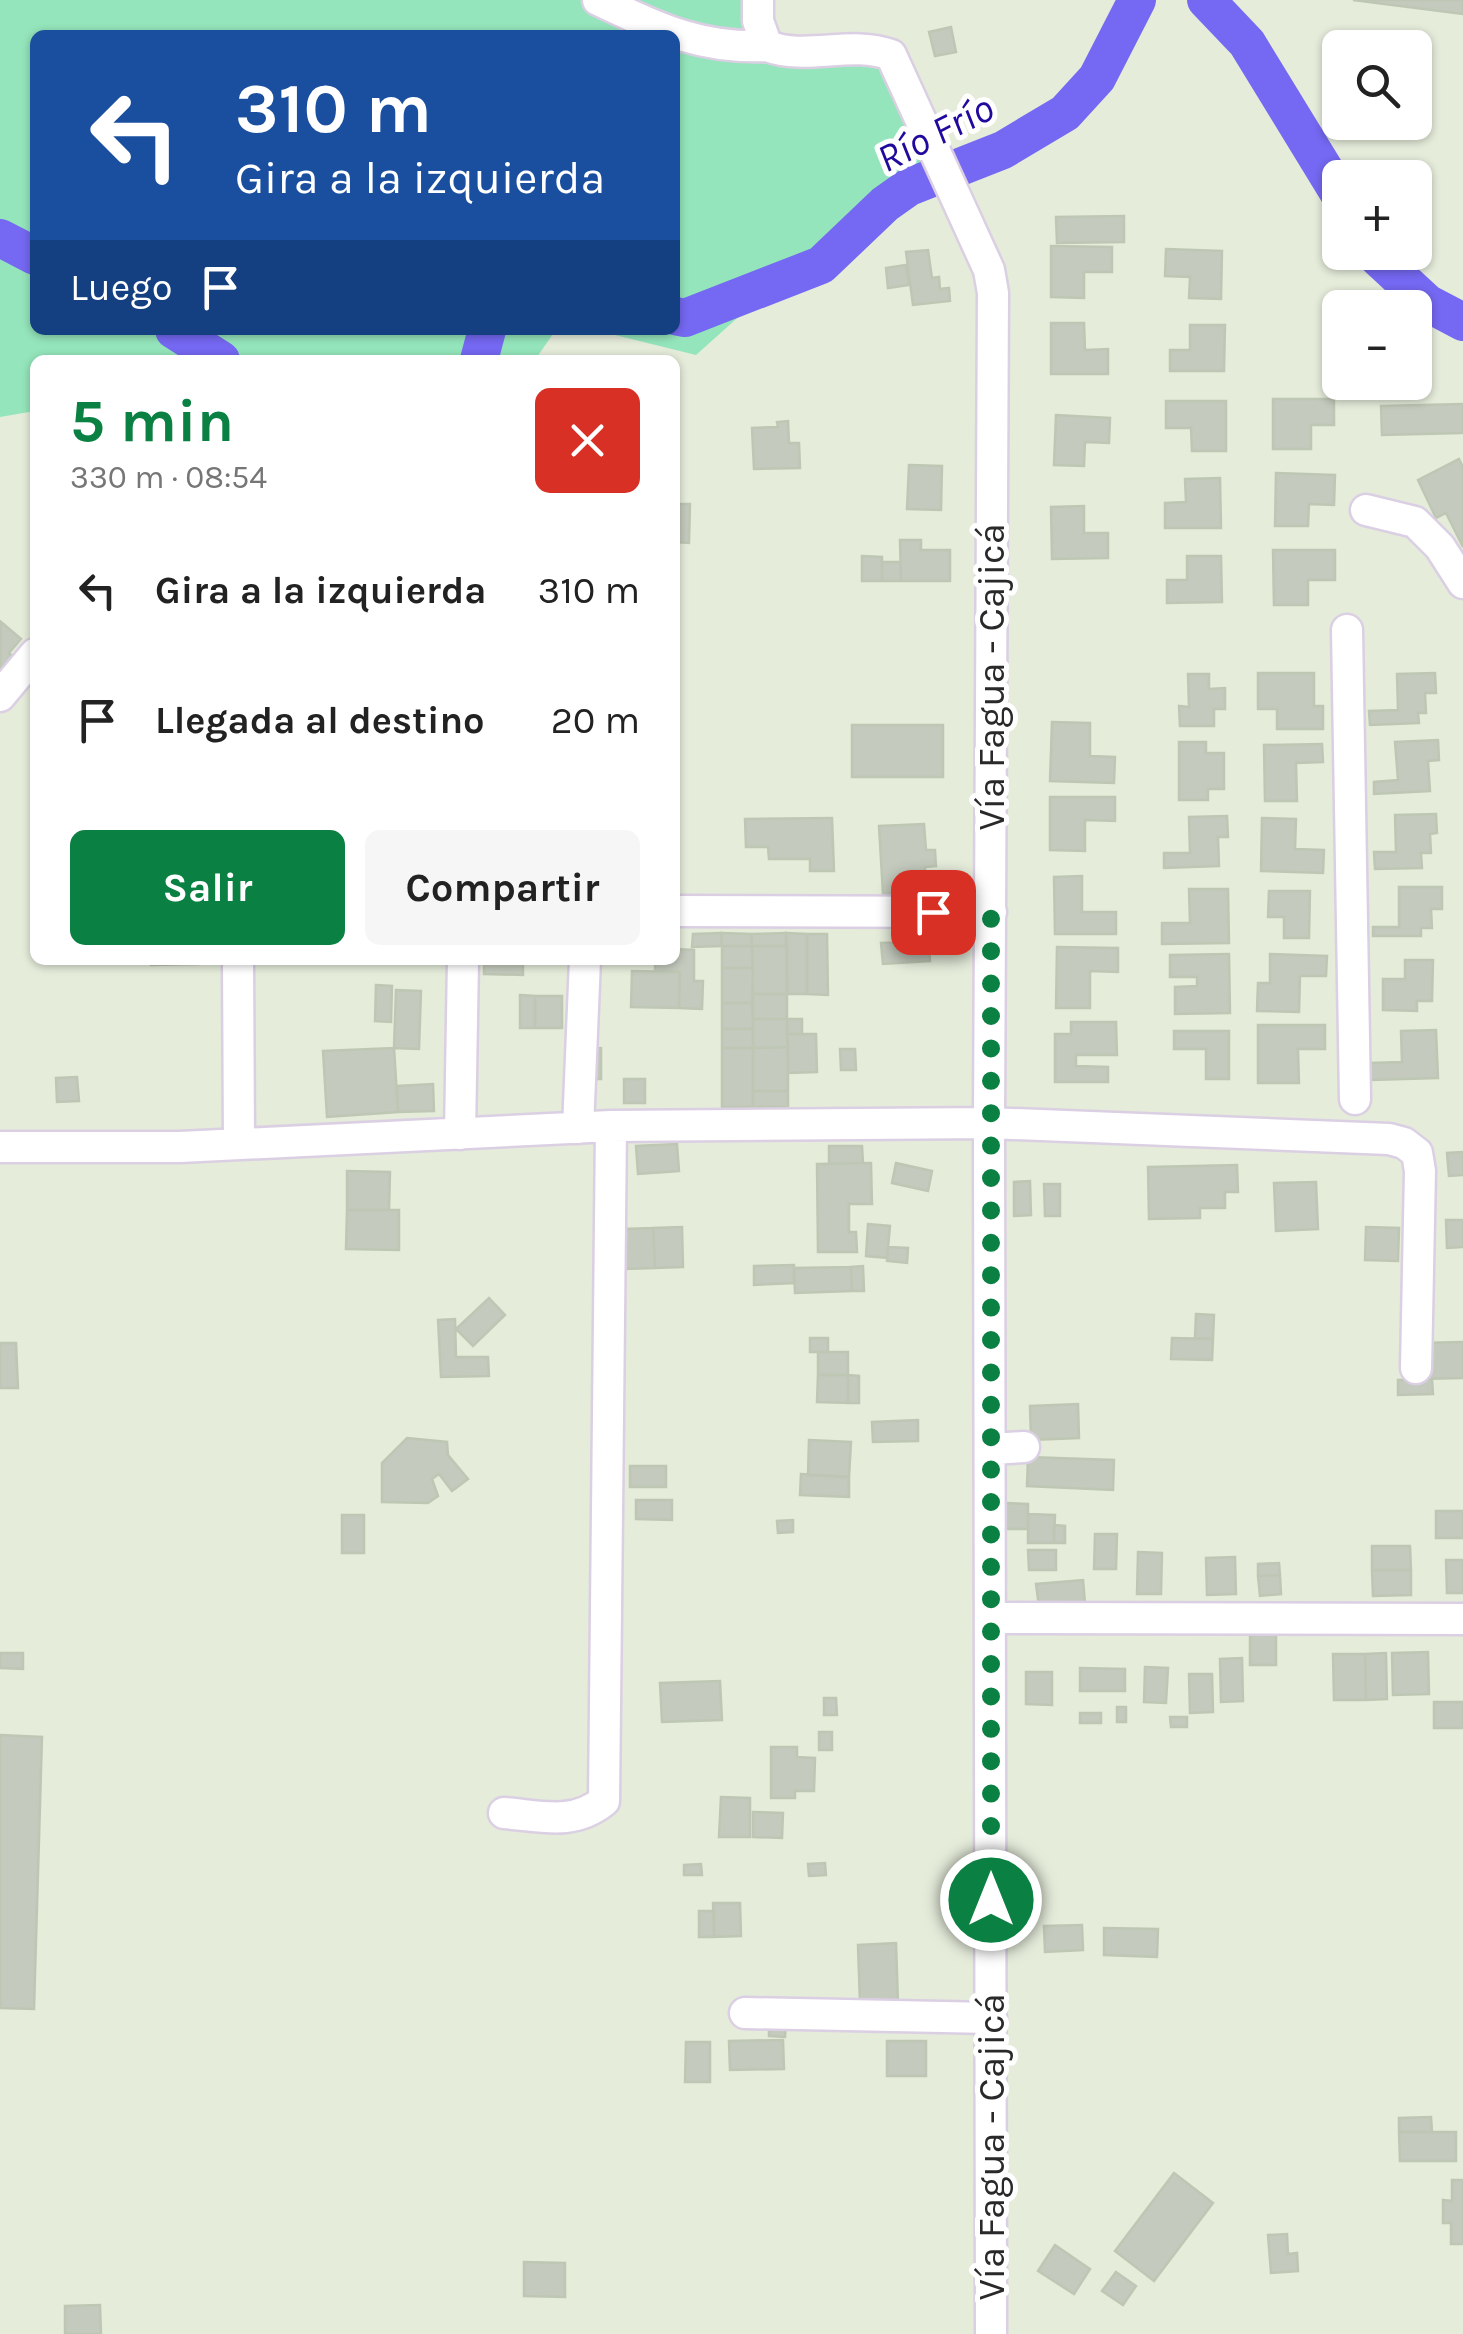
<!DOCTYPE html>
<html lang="es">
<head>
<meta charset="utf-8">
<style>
  body { margin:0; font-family:Karla,sans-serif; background:#f6f6f6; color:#222; height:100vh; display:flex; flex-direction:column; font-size:38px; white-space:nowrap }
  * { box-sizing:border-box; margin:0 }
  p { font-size:32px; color:#767676 }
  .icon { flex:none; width:55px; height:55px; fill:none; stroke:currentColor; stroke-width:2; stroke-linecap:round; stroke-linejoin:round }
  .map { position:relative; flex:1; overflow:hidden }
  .side { position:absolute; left:30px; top:355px; width:650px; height:610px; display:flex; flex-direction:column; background:#fff; border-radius:15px; box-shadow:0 2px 8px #0004 }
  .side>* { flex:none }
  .hud { position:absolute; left:30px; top:30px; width:650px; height:305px; border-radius:15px; box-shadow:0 2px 8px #0004; background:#1a4fa0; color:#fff; overflow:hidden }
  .tools { position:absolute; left:1322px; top:30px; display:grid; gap:20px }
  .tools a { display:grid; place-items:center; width:110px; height:110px; border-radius:15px; background:#fff; box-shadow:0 2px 8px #0004; font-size:50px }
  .pin { position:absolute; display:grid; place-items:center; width:85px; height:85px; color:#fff; margin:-42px; border-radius:20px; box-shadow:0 5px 15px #0006 }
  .me { position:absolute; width:110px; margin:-55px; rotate:0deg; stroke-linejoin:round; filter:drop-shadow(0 0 8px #0008) }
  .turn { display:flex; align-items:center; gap:35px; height:210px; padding:0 40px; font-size:45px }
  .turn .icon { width:130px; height:130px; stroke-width:2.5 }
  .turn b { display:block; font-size:70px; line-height:85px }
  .then { display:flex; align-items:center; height:95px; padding:0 40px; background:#0003; gap:20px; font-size:38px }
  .round { display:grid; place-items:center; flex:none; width:105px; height:105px; border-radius:15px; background:#f6f6f6 }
  .overview { display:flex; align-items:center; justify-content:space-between; height:170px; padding:0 40px }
  h1 { font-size:60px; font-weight:700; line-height:75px; color:#0b8043 }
  .button { display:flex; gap:20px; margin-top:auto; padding:20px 40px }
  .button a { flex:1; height:115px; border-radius:15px; background:#0b8043; color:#fff; font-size:40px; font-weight:700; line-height:115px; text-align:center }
  .button a+a { background:#f6f6f6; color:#222 }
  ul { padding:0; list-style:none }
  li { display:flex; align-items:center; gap:30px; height:130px; padding:0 40px }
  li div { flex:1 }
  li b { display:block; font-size:38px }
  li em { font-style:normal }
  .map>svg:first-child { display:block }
  .green { fill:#94e5bb; fill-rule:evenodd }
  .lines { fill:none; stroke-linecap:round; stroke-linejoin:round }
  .river { stroke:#7568f2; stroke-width:38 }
  .building { fill:#c4cabd; stroke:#bec7b4; stroke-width:2.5 }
  .minor-casing { stroke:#dbcfe3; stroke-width:35 }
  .minor { stroke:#fff; stroke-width:30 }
  .route { stroke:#0b8043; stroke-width:18; stroke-dasharray:0 32.4 }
  .labels { text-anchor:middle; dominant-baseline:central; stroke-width:10; stroke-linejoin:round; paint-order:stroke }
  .street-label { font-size:38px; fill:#292929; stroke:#fff }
  .water-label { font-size:40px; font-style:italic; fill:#21099d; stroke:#fff }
</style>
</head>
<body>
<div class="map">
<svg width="1463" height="2334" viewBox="0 0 1463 2334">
  <rect width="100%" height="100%" fill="#e5ecda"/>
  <path class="green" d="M0,0H758L767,46L874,49L930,146L919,152L931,179L909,187L885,204L821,265L754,291L744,312L696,355L615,335L555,331L535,360H35V411L0,417ZM35,35H675V330H35Z"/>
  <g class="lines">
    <path class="river" d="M1206,0L1247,43L1340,195
      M0,238L35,256
      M1372,252L1427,303L1463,322
      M675,316L685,318L821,265L885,204L909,187L1003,150L1065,113L1097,78L1137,0
      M174,330L221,360
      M479,360L487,330"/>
  </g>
  <path class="building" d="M1353,0H1463V14Z
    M951,27L956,52L935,56L929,32Z
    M1124,216V242L1057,243L1056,217Z
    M1051,246L1112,247V272H1084V298L1051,297Z
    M1166,249L1222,251L1221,299L1189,298L1190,277L1165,276Z
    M928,250L932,278L939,277L940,289L949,288L950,301L913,305L906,252Z
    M906,265L909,285L888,288L886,268Z
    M1051,323H1084L1085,350L1108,349V374H1051Z
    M1190,325H1225L1224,371H1170V350H1190Z
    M1273,399H1334V425H1311V449H1273Z
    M1166,401H1226V451H1192L1191,428H1166Z
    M1463,404V433L1382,435L1381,406Z
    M1056,415L1110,418L1109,443L1085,442L1084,466L1054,465Z
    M788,421L789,443H799L800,468L754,469L752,428L778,427L777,422Z
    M1459,459L1463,467V547L1446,513L1436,518L1418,480Z
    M909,465L942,466L941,510L907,509Z
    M1276,473L1335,475L1334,505L1309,504L1308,526H1275Z
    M1220,478L1221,528H1165V503L1186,502L1185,479Z
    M675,504H690L689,543L675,542Z
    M1084,506V533H1108V558L1052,559L1051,507Z
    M900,540H921V550H950V581H901Z
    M1273,550H1335V580H1308V605H1274Z
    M862,556L882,557V581H862Z
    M1187,556H1221L1222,602L1167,603V580H1187Z
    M882,562H900L901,581H882Z
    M1,622L21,639L9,653L15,659L0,676Z
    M1258,673H1314V706H1323V729H1277V709H1258Z
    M1435,673L1436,693H1425L1426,713H1418L1419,723L1370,725L1369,711L1398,710L1397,674Z
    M1188,674H1209V689L1225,688V709H1214V726H1180L1179,706L1189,707Z
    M1052,722L1090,723V756L1115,757L1114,783L1050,781Z
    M852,725H943V777H852Z
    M1438,740L1439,760L1428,761L1430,791L1374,794V782L1398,780L1395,742Z
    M1179,742H1206V753H1224V789H1208V800H1179Z
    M1322,744L1323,762L1296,763L1297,801H1265L1264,745Z
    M1050,797H1115V821L1085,820V851L1050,850Z
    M1436,814L1437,833L1430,834L1431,853H1421L1422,868L1375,869L1374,852H1396L1395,815Z
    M1227,816L1228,837H1218L1219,866L1164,868V853H1190L1189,817Z
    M832,818L834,871H810V859H769L768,847H746L745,819Z
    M1262,818L1296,819L1295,849L1324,850L1323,873L1261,871Z
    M924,824L926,850H935L936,866L925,867L926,892L883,894L879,826Z
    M1082,876V912H1116V934H1055L1054,877Z
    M1399,887H1442V909H1431L1432,928H1421V936H1373V927H1399Z
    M1189,889H1228L1229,943L1162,944V923H1190Z
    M1269,891H1310L1309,938H1284V917H1268Z
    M721,933L751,934L752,946H722Z
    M721,933L722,946L692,947L693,934Z
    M786,933L807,934V994H787Z
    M786,933L787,946H752L751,934Z
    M807,934H827L828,995L807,994Z
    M929,941L930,961L883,964L881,943Z
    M722,946H752L753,968H722Z
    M752,946H787V994H753Z
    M1057,947L1118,948V972L1090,971V1008H1056Z
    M675,949L694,950V981H703L702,1009L679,1008L680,972L655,971V960H675Z
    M1229,954L1230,1013L1175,1014V987L1197,986V977H1170V955Z
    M1270,954L1327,956L1326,976H1300L1299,1012L1257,1011L1258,983H1270Z
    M151,960H198V964L151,965Z
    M484,960H523V975L484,974Z
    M1405,960H1433L1432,1001H1417V1011L1383,1010V979H1405Z
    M722,968H753L752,1003H722Z
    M632,971L680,972L679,1008L631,1007Z
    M376,985L392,986L391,1022L375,1021Z
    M396,990L421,991L419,1049L394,1048Z
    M753,994H787V1019H753Z
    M520,995L535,996V1028H520Z
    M535,996H562V1028H535Z
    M722,1003H752L753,1029H722Z
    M753,1019H787L788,1047L753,1048Z
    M787,1019H802V1034H787Z
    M1071,1022H1116L1117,1055H1076V1066L1108,1067V1082H1055V1034H1071Z
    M1258,1025H1325V1049H1298L1299,1083H1258Z
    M722,1029H753V1048H722Z
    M1436,1030L1438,1078L1371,1080L1370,1063L1402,1062L1401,1031Z
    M1174,1031H1229V1079H1206V1049H1174Z
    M787,1034H816L817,1072L788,1073Z
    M788,1047V1091H753V1048Z
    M394,1048L398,1112L327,1117L323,1051Z
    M601,1048V1079H587V1049Z
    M722,1048H753V1107H722Z
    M840,1049H855L856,1070H841Z
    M77,1077L79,1101L57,1102L56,1078Z
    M624,1079H645V1103H624Z
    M433,1084L434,1111L398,1112L397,1086Z
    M753,1091H788V1107H753Z
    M677,1144L679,1171L638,1174L636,1146Z
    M829,1146H862L863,1163L829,1164Z
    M1463,1152V1175L1449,1176L1447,1153Z
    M871,1163L872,1204H849V1232H856L857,1252H818L817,1164Z
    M896,1163L932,1171L928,1191L892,1183Z
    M1237,1165L1238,1192H1225V1208H1200V1218L1149,1219L1148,1167Z
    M347,1171L390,1172L389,1210H347Z
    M1030,1181L1031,1215L1014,1216V1182Z
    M1316,1182L1318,1229L1276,1231L1274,1183Z
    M1044,1184H1060V1216H1045Z
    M347,1210H399V1250L346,1249Z
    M1446,1220H1463V1247L1447,1248Z
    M868,1224L890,1226L887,1258L866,1256Z
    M682,1227L683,1267L655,1268L653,1228Z
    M1366,1227L1399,1228L1398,1261L1365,1260Z
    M653,1228L655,1268L624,1269L623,1229Z
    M888,1247L908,1248L907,1263L887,1261Z
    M794,1265V1283L754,1285V1266Z
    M863,1266L864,1291H852L851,1267Z
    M851,1267L852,1291L795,1293L794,1268Z
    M489,1298L505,1315L473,1346L456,1329Z
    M1196,1314L1214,1315L1213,1339L1195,1338Z
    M455,1319L456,1357H488L489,1376L441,1377L438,1320Z
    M810,1338H828V1352H810Z
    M1172,1338L1213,1339L1212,1360L1171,1359Z
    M1463,1342V1378L1422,1379L1420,1343Z
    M0,1343H16L18,1388H0Z
    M818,1352H848V1375H818Z
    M818,1375H848V1403L817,1402Z
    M848,1375L859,1376V1403H848Z
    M1432,1379L1433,1394L1398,1395V1380Z
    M1078,1404L1079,1438L1031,1440L1030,1406Z
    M918,1420V1441L873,1442L872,1422Z
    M407,1438L447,1442L448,1455L468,1479L452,1491L439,1474L432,1479L438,1496L428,1503L382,1502V1463Z
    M809,1440L851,1442L849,1477L808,1475Z
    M1028,1457L1114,1460L1113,1490L1027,1486Z
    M630,1466H666V1487H630Z
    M801,1474L849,1477V1497L800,1495Z
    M636,1500H672V1520L636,1519Z
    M1005,1503L1028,1504V1529H1005Z
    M1436,1511H1463V1538H1436Z
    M1028,1514L1055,1515L1054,1543H1028Z
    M342,1515H364V1553H342Z
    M793,1520V1532L778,1533L777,1521Z
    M1054,1525L1065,1526V1543H1054Z
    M1095,1534H1117L1116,1569H1094Z
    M1372,1546H1410L1411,1570H1372Z
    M1028,1550H1056V1570H1029Z
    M1138,1552L1162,1553L1161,1594H1137Z
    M1235,1557L1236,1594L1207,1595L1206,1558Z
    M1446,1560H1463V1593H1447Z
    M1279,1563L1280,1575L1258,1576V1564Z
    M1372,1570H1411V1595L1373,1596Z
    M1280,1575L1281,1594L1260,1596L1258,1576Z
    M1083,1580L1085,1603L1039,1607L1036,1584Z
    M1250,1628H1276V1665H1250Z
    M1428,1652L1429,1694L1393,1695L1392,1653Z
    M0,1653H23V1669L0,1668Z
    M1386,1653L1387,1699L1366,1700L1365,1654Z
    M1333,1654H1365L1366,1700H1334Z
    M1242,1658L1243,1701L1221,1702L1220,1659Z
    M1145,1667L1168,1668L1166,1703L1144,1702Z
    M1080,1668L1125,1669V1691H1080Z
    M1026,1672H1052V1705L1026,1704Z
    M1189,1674H1212L1213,1712L1190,1713Z
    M720,1681L722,1720L662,1722L660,1683Z
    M824,1698H836L837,1715H824Z
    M1434,1702H1463V1728H1434Z
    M1117,1707H1126V1722H1117Z
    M1080,1713H1101V1723H1080Z
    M1170,1717H1187V1727H1171Z
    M819,1732H832V1750H819Z
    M0,1735L42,1737L34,2009L0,2008Z
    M771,1747H797V1757L815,1758L814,1791H795V1798H771Z
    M721,1797L750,1798V1837H719Z
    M753,1812L783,1813L782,1838L753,1837Z
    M825,1863L826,1875L809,1876L808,1864Z
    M701,1864L702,1875H684V1865Z
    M713,1903H740L741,1936L714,1937Z
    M699,1911H714V1937H699Z
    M1082,1925L1083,1950L1045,1952L1044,1926Z
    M1104,1928L1158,1929L1157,1957L1104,1955Z
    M896,1943L898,2003L860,2004L858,1945Z
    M769,2022H786L785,2037L769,2036Z
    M783,2040L784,2069L730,2070L729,2041Z
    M887,2041H926V2076H887Z
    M686,2042H710V2082H685Z
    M1431,2117L1432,2132H1399V2118Z
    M1399,2132H1456V2161H1400Z
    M1174,2173L1213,2203L1154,2281L1115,2251Z
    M1452,2180H1463V2244H1451V2223H1443V2200L1452,2201Z
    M1287,2234L1288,2254L1297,2253L1298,2271L1271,2273L1268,2235Z
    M1055,2245L1090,2269L1074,2294L1038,2271Z
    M524,2262L565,2263V2297L524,2296Z
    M1116,2272L1136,2286L1123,2305L1102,2291Z
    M100,2305L101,2334H65V2306Z"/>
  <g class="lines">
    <defs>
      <path id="minor" d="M598,0C658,28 699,49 767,46
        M758,0V21L767,46C807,61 851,40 891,55L989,270L993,293L989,1123L991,2334
        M1366,510L1415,522L1440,547L1463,583
        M1347,630L1355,1099
        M0,696L35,654
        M675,911L991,912
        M238,960L239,1143
        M578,1128L585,960
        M460,1134L463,960
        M0,1147H180L611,1126L989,1123L1389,1139L1404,1143L1417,1153L1420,1171L1416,1368
        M991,1449L1024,1447
        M991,1618L1463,1619
        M504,1813C542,1816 573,1826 604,1801L611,1126
        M745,2013L991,2018"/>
    </defs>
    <use href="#minor" class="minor-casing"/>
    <use href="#minor" class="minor"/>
  </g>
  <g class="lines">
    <path class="route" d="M933,912H991V1900"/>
  </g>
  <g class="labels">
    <g class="street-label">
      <text transform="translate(991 677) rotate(-90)">Vía Fagua - Cajicá</text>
      <text transform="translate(991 2147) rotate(-90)">Vía Fagua - Cajicá</text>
    </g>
    <g class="water-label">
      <text transform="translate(935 133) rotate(-27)">Río Frío</text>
    </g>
  </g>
</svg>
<div class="tools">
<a><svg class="icon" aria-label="search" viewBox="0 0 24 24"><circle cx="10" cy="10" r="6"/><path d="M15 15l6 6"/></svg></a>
<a>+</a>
<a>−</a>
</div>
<div class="pin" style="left:933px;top:912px;background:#d93025"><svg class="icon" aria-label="arrive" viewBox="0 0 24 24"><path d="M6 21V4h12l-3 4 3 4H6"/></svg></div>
<svg class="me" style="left:991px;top:1900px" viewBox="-20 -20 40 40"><circle r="17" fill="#0b8043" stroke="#fff" stroke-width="3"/><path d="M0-11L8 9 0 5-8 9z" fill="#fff"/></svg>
<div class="hud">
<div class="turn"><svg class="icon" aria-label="left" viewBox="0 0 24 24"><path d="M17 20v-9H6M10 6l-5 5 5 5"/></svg><div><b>310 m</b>Gira a la izquierda</div></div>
<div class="then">Luego<svg class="icon" aria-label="arrive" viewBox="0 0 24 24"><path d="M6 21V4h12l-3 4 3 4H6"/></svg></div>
</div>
<section class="side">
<div class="overview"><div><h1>5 min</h1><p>330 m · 08:54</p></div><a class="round" style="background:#d93025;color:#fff"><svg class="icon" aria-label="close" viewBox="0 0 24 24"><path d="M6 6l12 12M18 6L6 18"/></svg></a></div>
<ul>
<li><svg class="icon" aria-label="left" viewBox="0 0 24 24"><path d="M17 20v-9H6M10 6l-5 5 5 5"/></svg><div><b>Gira a la izquierda</b></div><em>310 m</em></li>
<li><svg class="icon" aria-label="arrive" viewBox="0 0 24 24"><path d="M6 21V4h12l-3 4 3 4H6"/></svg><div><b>Llegada al destino</b></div><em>20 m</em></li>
</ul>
<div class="button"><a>Salir</a><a>Compartir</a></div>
</section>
</div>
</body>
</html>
